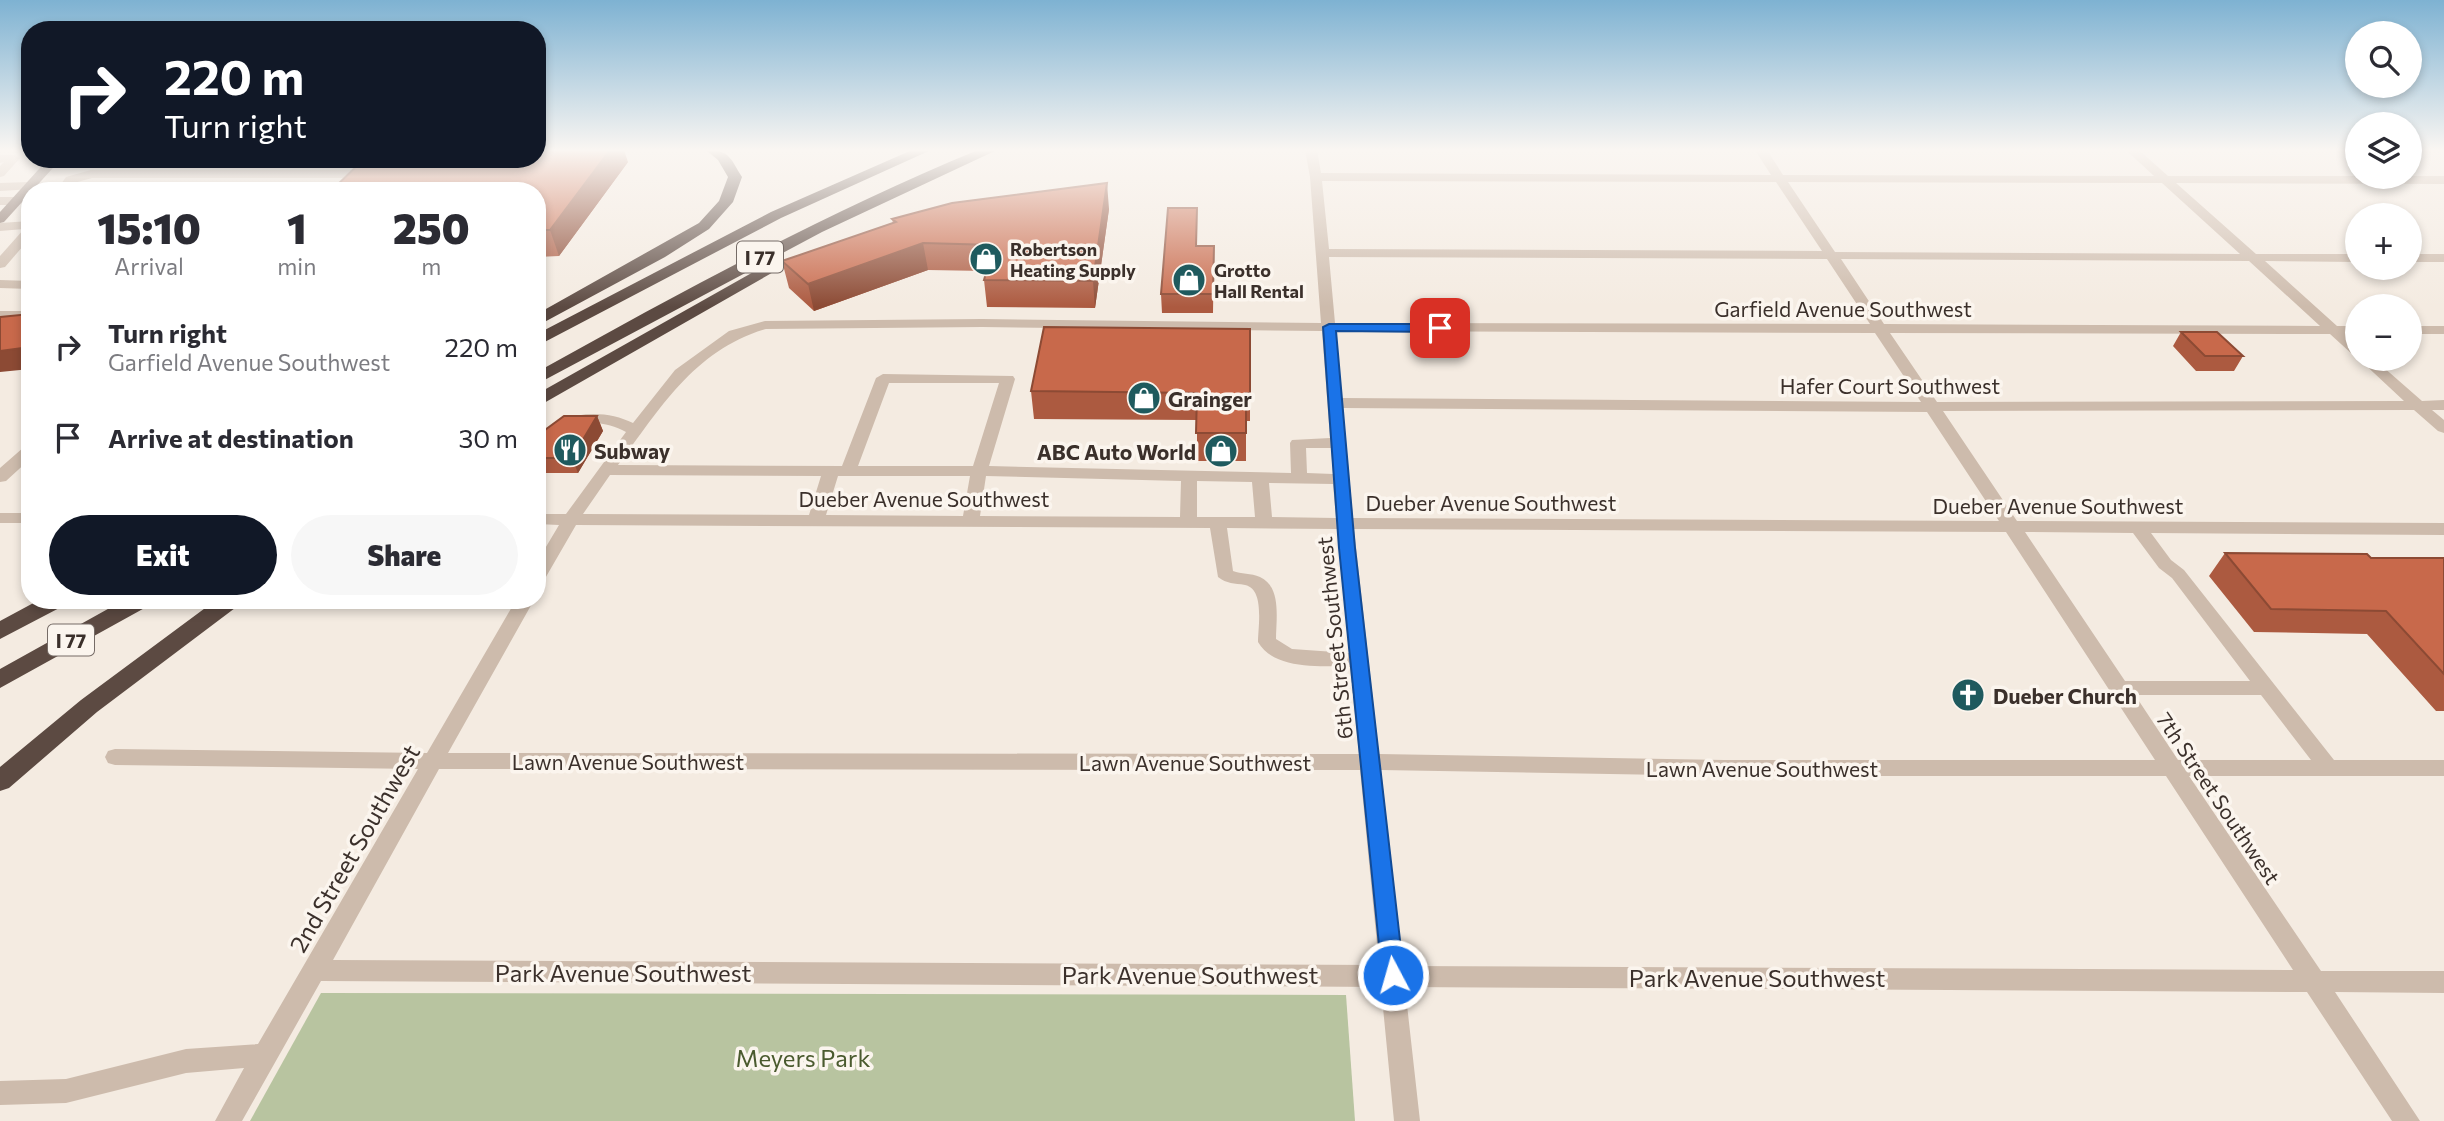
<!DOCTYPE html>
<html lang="en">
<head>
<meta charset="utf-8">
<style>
  body { margin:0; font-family:Commissioner,sans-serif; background:#f7f7f7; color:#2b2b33; height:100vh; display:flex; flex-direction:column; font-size:26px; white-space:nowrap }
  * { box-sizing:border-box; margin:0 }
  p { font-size:23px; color:#7c7c81 }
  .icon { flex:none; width:38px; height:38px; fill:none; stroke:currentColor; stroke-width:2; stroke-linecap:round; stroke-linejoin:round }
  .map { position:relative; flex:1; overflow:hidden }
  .panel { position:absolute; left:21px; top:182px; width:525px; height:427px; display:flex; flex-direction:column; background:#fff; border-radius:28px; box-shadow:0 4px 10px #0003 }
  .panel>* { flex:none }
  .hud { position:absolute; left:21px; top:21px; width:525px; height:147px; border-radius:28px; box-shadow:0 4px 10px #0003; background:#111827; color:#fff; overflow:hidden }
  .controls { position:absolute; left:2345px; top:21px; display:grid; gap:14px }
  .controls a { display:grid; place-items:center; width:77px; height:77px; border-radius:50%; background:#fff; box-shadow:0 4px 10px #0003; font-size:35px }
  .pin { position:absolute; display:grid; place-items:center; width:60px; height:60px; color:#fff; margin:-30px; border-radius:14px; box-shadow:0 4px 10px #0006 }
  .me { position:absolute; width:77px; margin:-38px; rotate:354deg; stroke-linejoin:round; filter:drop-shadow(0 0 5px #0008) }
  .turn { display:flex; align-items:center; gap:24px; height:147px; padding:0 28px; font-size:32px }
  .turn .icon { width:91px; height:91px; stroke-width:2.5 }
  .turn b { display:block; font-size:49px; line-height:60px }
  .eta { display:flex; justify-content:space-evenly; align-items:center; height:119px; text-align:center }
  .eta b { font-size:42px; font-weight:800; line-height:49px }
  .button { display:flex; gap:14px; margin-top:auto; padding:14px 28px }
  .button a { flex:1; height:80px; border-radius:42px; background:#111827; color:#fff; font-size:28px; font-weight:800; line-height:80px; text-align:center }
  .button a+a { background:#f7f7f7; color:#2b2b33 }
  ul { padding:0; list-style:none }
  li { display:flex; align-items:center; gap:21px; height:91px; padding:0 28px }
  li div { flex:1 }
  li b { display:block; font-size:26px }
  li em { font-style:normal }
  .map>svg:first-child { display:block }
  .green { fill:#b8c4a0 }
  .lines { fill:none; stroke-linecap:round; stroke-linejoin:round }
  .minor { fill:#cdbbac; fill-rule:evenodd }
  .major { fill:#7d675c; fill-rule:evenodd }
  .highway { fill:#5c4a42; fill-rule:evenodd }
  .wall { fill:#ac5a40 }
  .shaded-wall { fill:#8c4a34 }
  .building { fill:#c8694b; stroke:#8c4a34; stroke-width:2 }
  .route { fill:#1a73e8; stroke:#114b97; stroke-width:2 }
  .labels { text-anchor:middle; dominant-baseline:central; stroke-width:7; stroke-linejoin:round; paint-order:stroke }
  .far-poi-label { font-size:18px; font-weight:bold; fill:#3b302b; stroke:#fbf5ee; text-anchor:start }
  .shield { fill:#fbf5ee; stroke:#756b66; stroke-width:2 }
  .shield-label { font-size:19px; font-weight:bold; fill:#3b302b }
  .street-label { font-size:21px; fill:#3b302b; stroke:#fbf5ee }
  .poi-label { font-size:21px; font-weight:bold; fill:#3b302b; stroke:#fbf5ee; text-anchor:start }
  .near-street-label { font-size:24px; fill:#3b302b; stroke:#fbf5ee }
  .near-park-label { font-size:24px; fill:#4a5a2e; stroke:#fbf5ee }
</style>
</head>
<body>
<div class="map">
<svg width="2444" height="1121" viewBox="0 0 2444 1121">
  <rect width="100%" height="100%" fill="#f4ebe1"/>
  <path class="green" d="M321,993L1346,995L1355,1121H250Z"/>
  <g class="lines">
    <path class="minor" d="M1305,150H1317L1321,173L1771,175L1755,150H1767L1783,175L2154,176L2126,150H2139L2168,176H2444V184L2176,183L2256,254H2357V262L2265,261L2337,326H2357V334H2347L2357,344V355L2352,354L2330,334L1890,333L1937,402L2404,401L2359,359H2374L2422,401L2444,400V410H2432L2444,420V433L2438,431L2414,410L1943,411L2017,521L2444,523V535L2151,533L2171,560L2184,570L2334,760H2444V776H2189L2321,971H2444V993L2335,992L2420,1121H2392L2307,992L1405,987L1420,1121H1394L1381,987L321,981L242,1121H215L244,1068L186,1073L66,1103L0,1105V1081L66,1079L186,1049L258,1044L418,769L115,765L108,763L105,757L108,751L115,749L427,753L516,600H534L448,753L1359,754L1350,667C1322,665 1275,671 1258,642C1258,627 1265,589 1245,585C1234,583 1227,584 1218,577L1210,528L576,525L543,582L537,584V562L559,525L537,524V514H566L626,432C603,419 575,420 554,438C548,443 545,450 537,452V437C561,411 603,408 633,423L675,370L729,331L765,321L982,319L1321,323L1310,177ZM1322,181L1776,182L1822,251L1329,249ZM1788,182L2162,183L2240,254L1835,252ZM1329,257L1827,259L1870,324L1335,323ZM1841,259L2249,261L2320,326L1884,324ZM982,327L1322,331L1330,438L1292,440L1290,443L1291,473L989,466L1015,379L1013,376L883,374L876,378L842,466L618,465C660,409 694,350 766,329ZM1336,331L1875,333L1921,402L1342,398ZM889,383H999L973,466H858ZM1343,408L1927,412L1999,521L1353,518ZM1306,448H1331L1333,474L1307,473ZM610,475L821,476L809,515L583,514ZM838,476H970L963,516L826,515ZM986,476L1181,481L1180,517L980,516ZM1197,481L1252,482L1255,517H1197ZM1269,483L1333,484L1336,518L1272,517ZM1227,528L1337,529L1349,653L1292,649L1276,639C1276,620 1282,587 1260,577C1251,573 1241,574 1233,571ZM1354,529L2006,532L2155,760H1724L1379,754ZM2025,532L2133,533L2159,568L2172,578L2250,681H2125ZM2135,695H2261L2311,760H2178ZM439,769L1360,770L1379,965L333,960ZM1381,770L1724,776H2166L2293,970L1403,966Z
      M0,155H14L20,158L4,176L0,177V166L4,162L0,163Z
      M91,170H369L375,174L361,191H348L359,178H92L74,183L68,191H56L66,177Z
      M29,182L33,183V189L0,191V183Z
      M0,197H16L22,201L16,205H0Z
      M30,221V238L5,267L0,268V256L24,229L0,231V223Z
      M2410,254H2444V262H2410Z
      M0,280L30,281V289L0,288Z
      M0,311H30V319H0Z
      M2410,326H2444V334H2410Z
      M30,445V459L6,481L0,482V468L24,447Z
      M0,513H30V523H0Z"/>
    <path class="major" d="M48,159H61L4,222L0,223V212Z"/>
    <path class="highway" d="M706,150C730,150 730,158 742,177L733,202L709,229L665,257L537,326V314L699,223L719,201L728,177L718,160Z
      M912,150H931L781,218L537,346V334L771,212Z
      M978,150H997L822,232L537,384V372C681,292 825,213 978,150Z
      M778,258L786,263L784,266L537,407V394Z
      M39,600H68L65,605L0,639V621Z
      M124,600H153L150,605L0,688V669Z
      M216,600H242L239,605L97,712L9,788L0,791V767L81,700Z"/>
  </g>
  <path class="wall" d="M628,162L559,256L537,257V191Z
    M1109,209L1095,308L987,307L984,280L986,271L928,270L814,311L789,288L782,261L893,223L892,219Z
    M1197,226L1196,246H1214L1213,313H1162L1161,294Z
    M2181,332L2243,356L2234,371H2196L2173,346Z
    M1031,391L1250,393V421H1246V461H1197V420L1034,419Z
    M597,416L603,431L578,473H537V442Z
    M2225,553L2371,558H2444V711H2436L2367,634L2254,632L2209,576Z"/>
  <path class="shaded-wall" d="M610,150H624L628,162L559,256L550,230Z
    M1107,183L1109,209L1095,308L1093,281Z
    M923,243L928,270L814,311L808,284Z
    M30,347V369L0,372V351Z
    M597,416L603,431L578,473L572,458Z"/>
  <path class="building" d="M537,150H610L550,230H537V191H331L364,159H537Z
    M1107,183L1093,281L984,280L994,245L923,243L808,284L782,261L896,222L892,219L952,203Z
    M1168,208H1197L1196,246H1214L1213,294H1161Z
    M30,314V347L0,351V317Z
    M1044,327L1250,329V393H1246V433H1196L1197,393L1031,391Z
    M2181,332H2217L2243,356H2205Z
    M564,416H597L572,458H537V442L545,430Z
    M2225,553L2367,554L2371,558H2444V674L2386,611L2271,609Z"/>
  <linearGradient id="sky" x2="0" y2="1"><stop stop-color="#7eb2d2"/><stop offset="0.49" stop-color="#faf6f2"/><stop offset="1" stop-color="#faf6f2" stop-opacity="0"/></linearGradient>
  <rect width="2444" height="307" fill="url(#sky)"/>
  <path class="route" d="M1329,324H1440L1446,328L1440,332L1336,331L1355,548L1404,975L1400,982L1393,985L1385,982L1382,975L1339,548L1323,327Z"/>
  <defs>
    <symbol id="shop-disc" viewBox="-11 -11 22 22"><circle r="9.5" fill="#1f5a5e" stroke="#fbf5ee"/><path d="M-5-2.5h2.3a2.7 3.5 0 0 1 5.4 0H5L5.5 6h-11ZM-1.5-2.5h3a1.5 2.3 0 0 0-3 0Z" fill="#fff"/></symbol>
    <symbol id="restaurant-disc" viewBox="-11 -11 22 22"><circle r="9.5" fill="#1f5a5e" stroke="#fbf5ee"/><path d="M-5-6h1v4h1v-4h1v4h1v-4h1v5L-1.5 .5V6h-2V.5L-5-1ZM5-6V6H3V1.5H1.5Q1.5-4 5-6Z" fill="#fff"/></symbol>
    <symbol id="church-disc" viewBox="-11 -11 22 22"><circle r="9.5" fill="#1f5a5e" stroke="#fbf5ee"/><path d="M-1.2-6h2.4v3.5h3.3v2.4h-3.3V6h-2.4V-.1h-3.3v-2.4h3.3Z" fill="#fff"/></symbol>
  </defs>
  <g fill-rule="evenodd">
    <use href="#shop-disc" x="967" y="240" width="38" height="38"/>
    <use href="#shop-disc" x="1170" y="261" width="38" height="38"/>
    <use href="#shop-disc" x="1125" y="379" width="38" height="38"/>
    <use href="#restaurant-disc" x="551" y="431" width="38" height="38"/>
    <use href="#shop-disc" x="1202" y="432" width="38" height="38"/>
    <use href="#church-disc" x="1949" y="676" width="38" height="38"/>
  </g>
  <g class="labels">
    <g class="far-poi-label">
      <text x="1010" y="249">Robertson<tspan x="1010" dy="21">Heating Supply</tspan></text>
      <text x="1214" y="270">Grotto<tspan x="1214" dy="21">Hall Rental</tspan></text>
    </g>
    <g class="shield">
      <rect x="737" y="241.5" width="46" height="31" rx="5"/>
      <rect x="48" y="624.5" width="46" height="31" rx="5"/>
    </g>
    <g class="shield-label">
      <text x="760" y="257">I 77</text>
      <text x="71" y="640">I 77</text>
    </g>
    <g class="street-label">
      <text x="1843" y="308">Garfield Avenue Southwest</text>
      <text x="1890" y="385">Hafer Court Southwest</text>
      <text x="924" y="498">Dueber Avenue Southwest</text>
      <text x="1491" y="502">Dueber Avenue Southwest</text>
      <text x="2058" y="505">Dueber Avenue Southwest</text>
      <text transform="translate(1334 638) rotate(-96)">6th Street Southwest</text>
      <text x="628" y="761">Lawn Avenue Southwest</text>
      <text x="1195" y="762">Lawn Avenue Southwest</text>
      <text x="1762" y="768">Lawn Avenue Southwest</text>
      <text transform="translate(2219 798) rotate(56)">7th Street Southwest</text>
    </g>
    <g class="poi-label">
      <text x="1168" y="398">Grainger</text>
      <text x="594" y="450">Subway</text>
      <text x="1196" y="451" text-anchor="end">ABC Auto World</text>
      <text x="1993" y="695">Dueber Church</text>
    </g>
    <g class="near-street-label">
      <text transform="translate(354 848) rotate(-60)">2nd Street Southwest</text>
      <text x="623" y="972">Park Avenue Southwest</text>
      <text x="1190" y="974">Park Avenue Southwest</text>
      <text x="1757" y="977">Park Avenue Southwest</text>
    </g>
    <g class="near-park-label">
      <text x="803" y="1057">Meyers Park</text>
    </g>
  </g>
</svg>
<div class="controls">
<a><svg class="icon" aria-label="search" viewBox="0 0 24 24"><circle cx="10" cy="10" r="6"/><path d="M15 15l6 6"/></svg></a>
<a><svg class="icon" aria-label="layers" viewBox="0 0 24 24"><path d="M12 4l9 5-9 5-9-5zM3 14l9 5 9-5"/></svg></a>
<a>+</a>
<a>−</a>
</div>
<div class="pin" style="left:1440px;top:328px;background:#d93025"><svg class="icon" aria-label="arrive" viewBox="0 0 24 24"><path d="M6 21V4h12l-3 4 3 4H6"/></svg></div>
<svg class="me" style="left:1393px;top:975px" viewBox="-20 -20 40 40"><circle r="17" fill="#1a73e8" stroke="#fff" stroke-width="3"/><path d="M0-11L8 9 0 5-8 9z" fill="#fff"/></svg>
<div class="hud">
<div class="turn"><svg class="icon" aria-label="right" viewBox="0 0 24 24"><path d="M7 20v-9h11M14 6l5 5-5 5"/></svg><div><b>220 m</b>Turn right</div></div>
</div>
<section class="panel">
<div class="eta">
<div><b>15:10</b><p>Arrival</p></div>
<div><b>1</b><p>min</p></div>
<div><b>250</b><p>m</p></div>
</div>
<ul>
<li><svg class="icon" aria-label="right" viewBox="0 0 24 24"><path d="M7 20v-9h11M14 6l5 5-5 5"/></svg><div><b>Turn right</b><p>Garfield Avenue Southwest</p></div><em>220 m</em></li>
<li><svg class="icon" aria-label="arrive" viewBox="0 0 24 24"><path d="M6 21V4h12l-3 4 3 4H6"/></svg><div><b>Arrive at destination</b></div><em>30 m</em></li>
</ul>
<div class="button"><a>Exit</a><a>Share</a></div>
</section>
</div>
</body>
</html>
